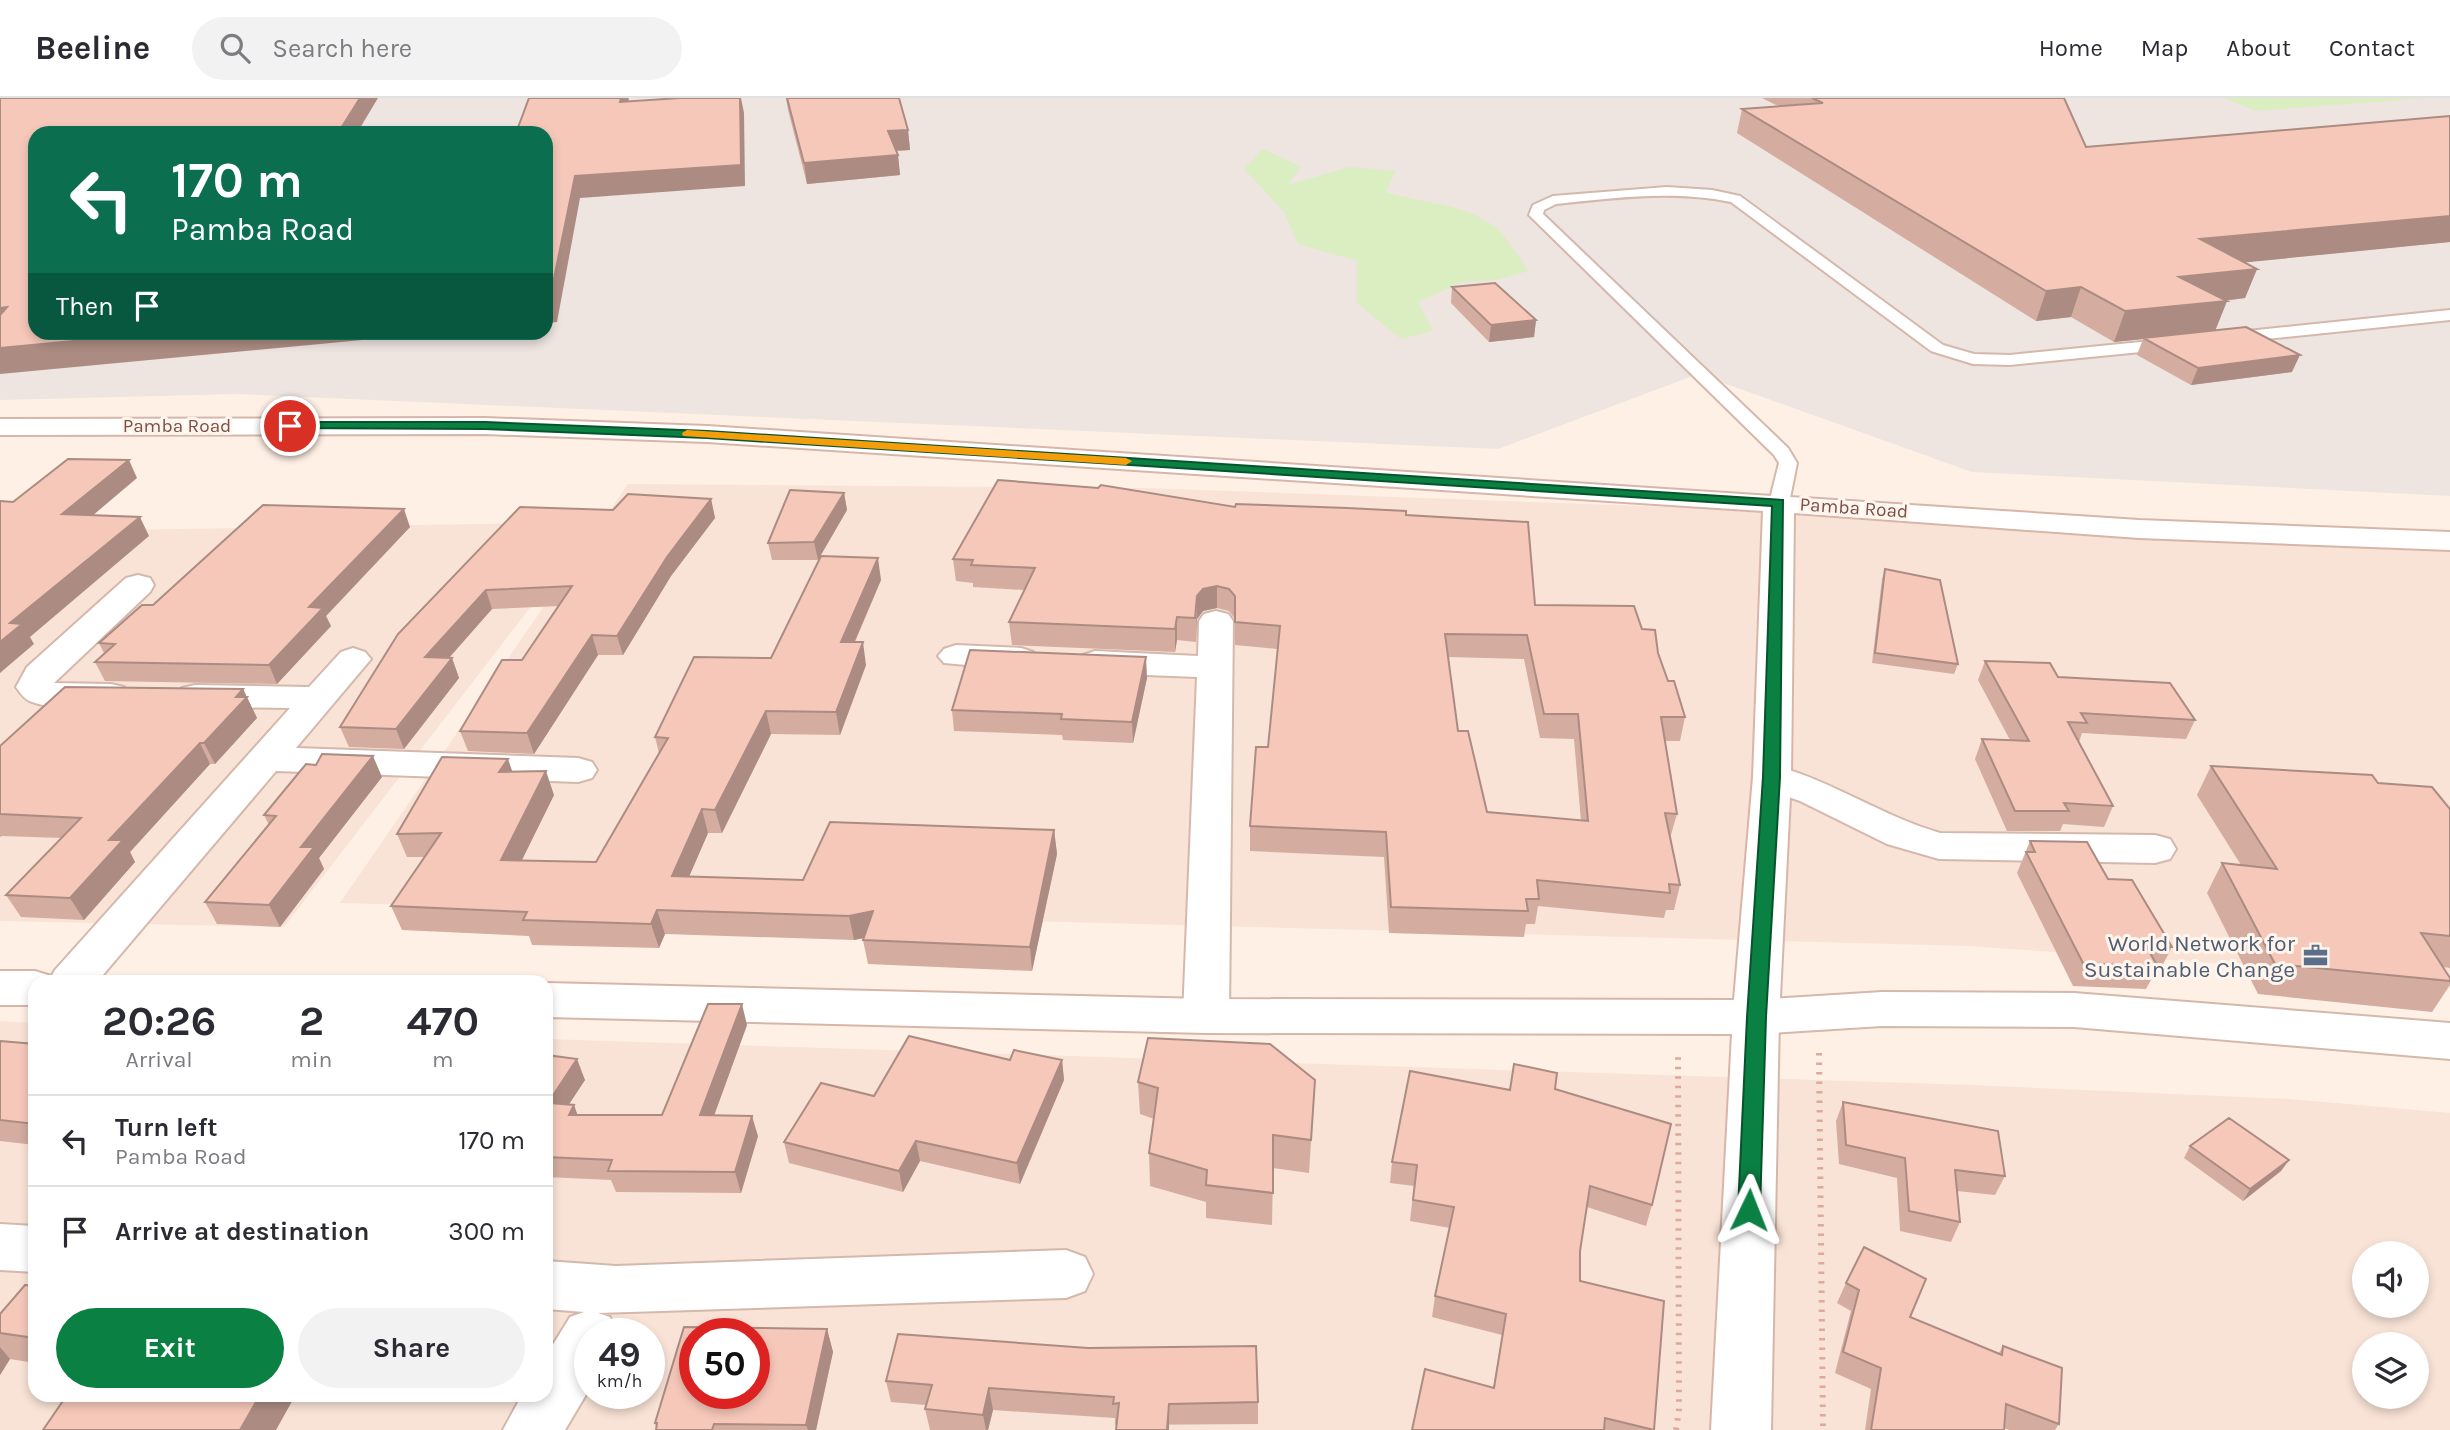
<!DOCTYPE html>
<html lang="en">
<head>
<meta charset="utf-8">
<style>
  body { margin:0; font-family:Karla,sans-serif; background:#f2f2f3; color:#2b2b33; height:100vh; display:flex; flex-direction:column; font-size:26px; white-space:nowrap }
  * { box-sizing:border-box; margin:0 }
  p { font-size:23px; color:#7c7c81 }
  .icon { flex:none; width:38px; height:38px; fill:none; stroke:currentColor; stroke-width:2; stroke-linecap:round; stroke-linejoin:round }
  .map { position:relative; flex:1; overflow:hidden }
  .panel { position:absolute; left:28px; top:877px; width:525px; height:427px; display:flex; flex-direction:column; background:#fff; border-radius:21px; box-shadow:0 4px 10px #0003 }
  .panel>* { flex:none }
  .top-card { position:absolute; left:28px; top:28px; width:525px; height:214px; border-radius:21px; box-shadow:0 4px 10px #0003; background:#0b6e4f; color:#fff; overflow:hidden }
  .tools { position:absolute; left:2352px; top:1143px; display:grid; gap:14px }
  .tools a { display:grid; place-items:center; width:77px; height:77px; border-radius:50%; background:#fff; box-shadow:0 4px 10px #0003; font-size:35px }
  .speed { position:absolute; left:574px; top:1220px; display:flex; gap:14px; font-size:35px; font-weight:700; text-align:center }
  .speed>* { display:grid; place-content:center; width:91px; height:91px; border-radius:50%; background:#fff; box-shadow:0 4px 10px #0003; line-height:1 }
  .speed small { font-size:18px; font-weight:400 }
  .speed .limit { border:10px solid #d22; background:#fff; color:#111 }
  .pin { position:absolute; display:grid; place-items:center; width:60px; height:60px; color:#fff; margin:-30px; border:4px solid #fff; border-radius:50%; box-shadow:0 2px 7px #0007 }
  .me { position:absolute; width:77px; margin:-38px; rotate:2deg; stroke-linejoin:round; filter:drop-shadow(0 0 5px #0008) }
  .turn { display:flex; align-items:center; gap:24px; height:147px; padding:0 28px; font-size:32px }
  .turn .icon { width:91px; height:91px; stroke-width:2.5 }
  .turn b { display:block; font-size:49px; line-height:60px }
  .then { display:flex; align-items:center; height:66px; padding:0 28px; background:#0003; gap:14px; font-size:26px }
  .eta { display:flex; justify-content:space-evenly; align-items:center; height:119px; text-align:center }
  .eta b { font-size:42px; font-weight:700; line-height:49px }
  .primary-button { display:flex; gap:14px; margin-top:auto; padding:14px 28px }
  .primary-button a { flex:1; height:80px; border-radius:42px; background:#0b8043; color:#fff; font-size:28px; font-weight:700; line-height:80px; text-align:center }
  .primary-button a+a { background:#f2f2f3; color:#2b2b33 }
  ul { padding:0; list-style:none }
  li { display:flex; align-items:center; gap:21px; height:91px; padding:0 28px; border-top:2px solid #e1e1e2 }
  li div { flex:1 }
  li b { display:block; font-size:26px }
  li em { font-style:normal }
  header { display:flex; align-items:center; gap:42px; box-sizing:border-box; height:98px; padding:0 35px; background:#fff; border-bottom:2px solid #e1e1e2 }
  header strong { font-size:33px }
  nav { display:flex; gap:38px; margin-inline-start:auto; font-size:24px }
  .search { width:490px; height:63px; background:#f2f2f3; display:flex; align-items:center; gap:18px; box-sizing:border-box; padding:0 24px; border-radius:38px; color:#7c7c81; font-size:26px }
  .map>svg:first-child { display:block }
  .residential { fill:#f9e3d6; fill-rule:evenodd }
  .industrial { fill:#eee4e0; fill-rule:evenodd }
  .green { fill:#dbeec2 }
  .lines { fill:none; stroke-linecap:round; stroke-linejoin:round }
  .lane-casing { stroke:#d4b8ac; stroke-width:4 }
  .street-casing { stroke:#d4b8ac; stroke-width:4 }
  .secondary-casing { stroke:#d7b6a9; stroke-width:4 }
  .path { stroke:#dcaa9d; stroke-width:6; stroke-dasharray:2.5 7; stroke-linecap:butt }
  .lane { fill:#fff; fill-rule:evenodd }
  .street { fill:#fff; fill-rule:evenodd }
  .secondary { fill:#fff; fill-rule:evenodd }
  .wall { fill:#d4aca0; fill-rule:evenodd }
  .shaded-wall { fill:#ac8c82 }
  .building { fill:#f6c8ba; stroke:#ac8c82; stroke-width:2; fill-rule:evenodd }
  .route { fill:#0b8043; stroke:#07532c; stroke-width:2 }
  .slow { fill:#f59e0b }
  .labels { text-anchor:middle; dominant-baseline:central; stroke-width:6; stroke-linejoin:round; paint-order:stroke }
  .far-street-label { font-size:19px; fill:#7a5147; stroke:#fff5ed }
  .service-label { font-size:23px; fill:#4e5e75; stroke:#fff5ed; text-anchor:end }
</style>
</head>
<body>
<header>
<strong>Beeline</strong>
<div class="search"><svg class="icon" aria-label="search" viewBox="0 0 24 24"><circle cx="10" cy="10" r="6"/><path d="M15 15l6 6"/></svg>Search here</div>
<nav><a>Home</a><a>Map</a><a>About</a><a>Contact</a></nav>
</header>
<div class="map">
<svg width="2450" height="1332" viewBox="0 0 2450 1332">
  <rect width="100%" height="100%" fill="#fef0e5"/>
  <path class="residential" d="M628,386L1144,390L2450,437V881L1968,848L340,805Z
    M596,424L284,829L0,823V434Z
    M0,923L35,925V1297H546V941L1971,987L2289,1001L2450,1015V1332H0ZM2364,1155H2417V1208H2364ZM590,1236H649V1295H590ZM695,1236H754V1295H695ZM2364,1246H2417V1298H2364Z"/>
  <path class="industrial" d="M0,0H2450V398L1972,374L1698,276L1498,351L236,296L0,302ZM35,35H546V234H35Z"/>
  <path class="green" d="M2223,0H2427L2256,13Z
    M1263,51L1301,69L1287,87L1350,69L1395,73L1386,94C1421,105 1460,105 1491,126C1506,136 1518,159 1529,173L1496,182L1462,184L1418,204L1433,233L1401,241L1357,205V163L1298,146L1284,114L1244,71Z"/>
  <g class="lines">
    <defs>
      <path id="lane" d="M1667,89L1712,92L1740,98L1943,247L1974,256L2010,257L2171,241L2179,246L2171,251L2010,267L1973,266L1931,253L1731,104C1672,92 1615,100 1556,106L1544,112L1543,116L1788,350L1797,365L1789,405L1786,409H1772L1769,405L1779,365L1774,357L1529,117L1533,107L1553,98Z
        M2450,212V222L2228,245L2220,240L2228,235Z"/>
      <path id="street" d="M138,477L150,480L154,487L150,494L54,585L111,586L124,589L129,597L124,605C103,610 52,612 32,604C25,602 20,595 16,589L27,569L126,480Z
        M1216,513L1228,516L1233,523L1229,918L1222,930L1206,935L1190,930L1183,918L1197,579L1095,575L1083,571L1077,564L1083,557L1095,553L1198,558L1199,523L1204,516Z
        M956,547L1021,550L1033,554L1039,561L1033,568L1021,572L944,565L938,558L944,551Z
        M353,550L365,554L371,561L296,650L578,660L592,664L597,672L592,680L578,684L276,673L97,884H48L55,872L290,610L195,609L182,606L177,598L182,590L195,587L309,589L341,554Z
        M1772,667C1831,682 1881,718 1940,735L2155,737L2170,741L2176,751L2170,761L2155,765L1939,761L1887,746L1800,703L1758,688L1753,679L1758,670Z
        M1882,894L2074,895L2450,925V961L2074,929L1882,928L1756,936L1740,931L1733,919L1740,907L1756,902Z
        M0,1126L35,1128V1174L0,1172Z
        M1066,1152L1085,1159L1093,1176L1085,1193L1066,1200L598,1215L610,1219L617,1236H590V1290L565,1332H503L522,1297H546V1258L570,1219L584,1214L546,1211V1163L616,1168Z"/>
      <path id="secondary" d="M485,320L707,328L2139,422L2450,434V452L2139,440L1794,415L1791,679L1779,919L1771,1332H1711L1732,936L1206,935L546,919V885L1206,901L1734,902L1753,679L1763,413L707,344L485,336L0,337V321Z
        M0,873H35L51,878L54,884H35V907H0Z"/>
    </defs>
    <use href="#lane" class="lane-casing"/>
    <use href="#street" class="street-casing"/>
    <use href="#secondary" class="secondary-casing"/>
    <path class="path" d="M1819,955L1823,1332
      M1676,1332L1679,1311L1678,959"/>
    <use href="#lane" class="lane"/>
    <use href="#street" class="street"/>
    <use href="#secondary" class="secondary"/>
  </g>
  <path class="wall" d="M786,0H899L908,32L910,52L896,53L898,57L900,77L807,86L788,12Z
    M1762,0H2064L2086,49L2450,18V144L2244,164L2257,171L2245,200L2225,203H2227L2215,233L2292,274L2191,287L2137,257L2143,241L2114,244L2071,219L2036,223L1737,35L1742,11L1778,8Z
    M1452,189L1536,222L1534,239L1489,244L1451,205Z
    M844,395L847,412L818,462H772L768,445Z
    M711,401L715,420L671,478L623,557H598L534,656L468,653L460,633L522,562L559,508L492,511L449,560H452L459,580L404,651L349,649L340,629L398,536L613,412Z
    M1235,409L1406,417L1535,507L1642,531L1658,555L1668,583L1685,619L1680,643H1665L1677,716L1670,740L1680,787L1674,812H1666L1664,820L1538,808L1535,826H1526L1524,839L1389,835L1384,759L1250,753V728L1268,649L1278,551L1235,547V521L1229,513L1217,510L1203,513L1197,521L1196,544L1177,542L1175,554L1012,547L1009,524L1024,492L973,489V485L956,483L953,461ZM1448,559L1524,561L1540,640L1574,641L1581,723L1487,714L1458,633Z
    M410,429L326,518L331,528L277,586L105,583L95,564L104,555L99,545L153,507Z
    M1885,471L1958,566L1954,576L1872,565L1882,481Z
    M881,482L855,544L866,567L840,637L771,636L722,735H708L689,778L803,782L1054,732L1057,756L1032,873L868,866L863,842L864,840L854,842L665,836L659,850L532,847L529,838L402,832L391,808L424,759H407L397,736L512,674L554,697L522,762L596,764L659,655L655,639L771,560Z
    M1985,563L2058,579L2195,622L2186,641L2082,635L2079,644L2113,708L2104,729L2063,726L2060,733H2007L1975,661L1982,641L2010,642L1978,582Z
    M1147,580L1133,645L1063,642L1062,637L954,633L952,612Z
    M243,591L257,620L215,666H210L130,754L135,764L84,822L21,819L6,797L62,740L2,738L0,739V648Z
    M316,667L382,679L319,760L324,771L280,829L217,826L205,804L269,727L264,717Z
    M2211,668L2378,685L2450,711V870L2443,869L2450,880V887L2432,914L2258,896L2207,795L2222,765L2241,767L2197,697Z
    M2030,743L2172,849L2160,872L2157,871L2146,891L2073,888L2017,775Z
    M747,927L714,1017L758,1038L741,1095L616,1094L611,1082L546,1079V957L585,982L569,1006L574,1007L577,1017H662Z
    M0,943L35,946V1047L0,1043Z
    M1010,962H1062L1064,982L1020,1086L920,1063L903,1094L789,1065L784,1044L874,998Z
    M1315,982L1309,1075L1273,1070L1272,1127L1206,1120V1104L1150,1088L1149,1055L1154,1021L1140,1016L1138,984Z
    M1555,991L1652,1107L1646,1128L1587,1109L1580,1153V1183L1654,1332H1412L1493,1290L1502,1237L1432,1219L1435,1198L1450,1130L1410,1123L1414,1088L1390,1085L1392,1064L1509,992Z
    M1843,1004L2005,1078L1995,1097L1957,1093L1960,1124L1951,1144L1900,1133L1897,1080L1839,1066L1836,1023Z
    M2190,1048L2281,1073L2243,1103L2184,1060Z
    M1846,1185L1910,1219L1999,1255L2003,1248L2059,1326L2055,1332H2009L2004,1330V1332H1865L1871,1291L1835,1275L1851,1213L1837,1205Z
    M35,1188V1265L10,1261L0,1277V1216Z
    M827,1231L833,1254L816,1332H656V1329L655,1325Z
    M886,1283L1258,1304V1326L1115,1327V1320L993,1312L988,1332H930L925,1311L926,1307L891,1304Z"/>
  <path class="shaded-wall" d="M360,0H378L357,35H338Z
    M621,0H628L629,1L624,23L620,4Z
    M741,0L744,15L745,88L580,100L557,224L546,225V201L575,78Z
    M908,32L910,52L891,53L888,33Z
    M898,57L900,77L807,86L804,65Z
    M2450,118V144L2189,170L2200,141Z
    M2257,171L2245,200L2168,209L2179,179Z
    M2081,189L2071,219L2036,223L2046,193Z
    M2227,203L2215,233L2143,240V241L2114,244L2125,213Z
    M7,209L0,235V210Z
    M1536,222L1534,239L1489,244L1491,227Z
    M168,234H447L0,276V250Z
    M2300,257L2292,274L2191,287L2198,270Z
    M129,362L137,380L72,435L62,416Z
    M844,395L847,412L818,462L814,444Z
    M711,401L715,420L671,478L623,557L617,538L667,459Z
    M404,411L410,429L326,518L331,528L277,586L269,567L309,509Z
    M140,419L149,438L30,539L34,546L0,575V544L10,525Z
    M878,460L881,482L845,566L841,544Z
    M1217,488V510L1203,513L1197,521L1196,544L1197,498L1203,491Z
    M486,492L492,511L432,579L425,559Z
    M1177,519V542L1175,554V531Z
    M592,537L598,557L534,656L527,635Z
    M863,544L866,567L840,637L836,614Z
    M1146,559L1147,580L1133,645L1132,624Z
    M452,560L459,580L404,651L396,631Z
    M243,591L257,620L215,666L204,645L236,599Z
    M766,613L771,636L722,735L715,712Z
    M200,645L210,666L130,754L135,764L84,822L70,800L109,742Z
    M373,658L382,679L319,760L324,771L280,829L269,807L301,749Z
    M508,661L516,684L499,674Z
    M546,673L554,697L510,786L501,762Z
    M702,711L708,735L679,802L672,778Z
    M1054,732L1057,756L1032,873L1030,849Z
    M657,812L665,836L659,850L651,826Z
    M873,813L878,837L854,842L849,818Z
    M742,906L747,927L707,1037L700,1017Z
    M577,961L585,982L556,1026L548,1005Z
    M1062,962L1064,982L1020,1086L1017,1065Z
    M574,1007L581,1027L569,1017Z
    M752,1018L758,1038L741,1095L735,1074Z
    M916,1043L920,1063L903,1094L899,1073Z
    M2289,1062L2281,1073L2243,1103L2250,1091Z
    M827,1231L833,1254L816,1332H808L806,1327Z
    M0,1249L10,1261L0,1277Z
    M989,1290L993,1312L988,1332H986L983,1317Z
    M260,1297H295V1298L276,1332H240Z
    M1169,1306V1332H1167Z"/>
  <path class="building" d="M0,0H360L338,35H35V234H168L0,250V217L7,209L0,210Z
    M529,0H621L620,4L680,0H740L741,67L575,78L550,200L546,201V35H516Z
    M787,0H899L908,32L888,33L898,57L804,65Z
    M1812,0H2064L2086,49L2450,18V118L2200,141L2257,171L2179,179L2227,203L2125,213L2081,189L2046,193L1742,11L1823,5Z
    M1495,185L1536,222L1491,227L1452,189Z
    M2246,229L2300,257L2198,270L2143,240Z
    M68,361L129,362L62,416L140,419L10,525L22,526L0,544V403L13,404Z
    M998,382L1098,390L1101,387L1235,409L1236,406L1347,410L1406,413V417L1528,424L1535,507L1634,508L1642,531L1655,532L1658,555L1668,583H1674L1685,619H1661L1677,716L1665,715L1680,787L1669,786L1670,795L1537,782L1539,801H1526L1528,813L1391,809L1386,734L1250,728L1256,649H1268L1280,528L1235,524V498L1229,491L1217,488L1203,491L1197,498L1195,520L1177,519L1175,531L1009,524L1035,470L971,467L973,462L953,461ZM1445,536L1527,537L1544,616H1578L1588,723L1487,714L1468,633H1458Z
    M790,392L844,395L814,444L768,445Z
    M628,396L711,401L667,459L617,538L592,537L527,635L460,633L502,562H522L572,488L486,492L425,559L452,560L396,631L340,629L398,536L520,409L613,412Z
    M263,407L404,411L309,509L323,510L269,567L95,564L115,546L99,545L142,507H153Z
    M821,458L878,460L841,544H863L836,614L766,613L715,712L702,711L672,778L803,782L830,724L1054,732L1030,849L863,842L873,813L849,818L657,812L651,826L523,822L527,814L391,808L441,735L397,736L442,659L508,661L499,674L546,673L501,762L596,764L668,640L655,639L694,559L771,560Z
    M1885,471L1940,482L1958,566L1875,555Z
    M970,552L1146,559L1132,624L1061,621L1062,616L952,612Z
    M1985,563L2050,565L2058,579L2170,585L2195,622L2081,615L2087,625L2068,624L2113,708L2064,705L2069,713H2015L1982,641L2029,643Z
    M65,589L243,591L236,599H247L204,645H200L109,742H123L70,800L6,797L81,720L0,716V648Z
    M322,656L373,658L301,749H314L269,807L205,804L276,718L264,717L306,666L316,667Z
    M2211,668L2372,677L2378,685L2432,689L2450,711V838L2421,835L2450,880V883L2275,866L2222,765L2277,771Z
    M2030,743L2087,744L2108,781L2132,782L2172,849L2146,848L2158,869L2083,865L2026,754H2035Z
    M708,906H742L700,1017L752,1018L735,1074L608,1073L612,1062L546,1059V957L577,961L548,1005L574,1007L569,1017H662Z
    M909,938L1010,962L1014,952L1062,962L1017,1065L916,1043L899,1073L784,1044L821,985L874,998Z
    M1148,940L1270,946L1315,982L1311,1042L1273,1037V1095L1206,1087L1207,1072L1149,1055L1158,990L1138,984Z
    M0,943L35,946V1026L0,1022Z
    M1514,966L1557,975L1555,991L1671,1026L1652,1107L1590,1088L1580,1153V1183L1664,1203L1654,1332L1605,1320L1604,1332H1412L1425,1271L1494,1290L1506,1216L1435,1198L1454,1109L1413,1102L1417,1067L1392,1064L1410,973L1510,992Z
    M1843,1004L1998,1033L2005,1078L1955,1072L1960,1124L1909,1113L1905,1060L1846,1047Z
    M2229,1020L2289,1062L2250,1091L2190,1048Z
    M1864,1149L1926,1181L1910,1219L2002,1257L2003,1248L2062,1270L2059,1326L2006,1306L2004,1332H1871L1881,1270L1843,1254L1859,1192L1846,1185Z
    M25,1187L35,1188V1240L0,1235V1216Z
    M684,1229L827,1231L806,1327L714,1326L712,1332H656L657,1325H655ZM695,1236H754V1295H695Z
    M898,1236L1088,1250L1256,1248L1258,1304L1169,1306L1167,1332H1116L1119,1305L1113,1306L1114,1299L989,1290L983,1317L925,1311L932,1287L886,1283Z
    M67,1297H260L240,1332H43Z"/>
  <path class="route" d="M290,324H485L707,333L1783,402L1780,679L1766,919L1760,1112L1757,1118L1749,1121L1741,1118L1738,1112L1747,919L1763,679L1772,408L707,340L485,331L286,330L285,328Z"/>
  <path class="slow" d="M687,332L1126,360L1132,363L1126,367L683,338L682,335Z"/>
  <defs>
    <symbol id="office-bare" viewBox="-9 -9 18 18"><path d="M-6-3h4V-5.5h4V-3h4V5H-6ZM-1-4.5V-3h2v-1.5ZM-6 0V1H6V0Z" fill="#5c6f8a" stroke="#fff5ed" stroke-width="2.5" paint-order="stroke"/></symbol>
  </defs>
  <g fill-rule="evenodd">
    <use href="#office-bare" x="2298" y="840" width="35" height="35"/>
  </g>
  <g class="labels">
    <g class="far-street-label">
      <text x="177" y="328">Pamba Road</text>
      <text transform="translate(1854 410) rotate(4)">Pamba Road</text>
    </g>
    <g class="service-label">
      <text x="2295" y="845">World Network for<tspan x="2295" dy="26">Sustainable Change</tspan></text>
    </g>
  </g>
</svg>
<div class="tools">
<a><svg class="icon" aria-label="sound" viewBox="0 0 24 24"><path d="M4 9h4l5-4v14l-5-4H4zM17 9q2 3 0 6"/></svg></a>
<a><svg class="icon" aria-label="layers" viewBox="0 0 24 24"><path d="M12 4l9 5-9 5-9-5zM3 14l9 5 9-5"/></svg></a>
</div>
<div class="speed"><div>49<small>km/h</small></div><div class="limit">50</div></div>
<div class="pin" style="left:290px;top:328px;background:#d93025"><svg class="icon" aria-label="arrive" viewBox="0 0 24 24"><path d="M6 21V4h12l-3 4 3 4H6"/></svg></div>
<svg class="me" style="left:1749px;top:1112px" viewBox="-20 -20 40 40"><path d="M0-17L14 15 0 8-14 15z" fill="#0b8043" stroke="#fff" stroke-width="4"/></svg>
<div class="top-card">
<div class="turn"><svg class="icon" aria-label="left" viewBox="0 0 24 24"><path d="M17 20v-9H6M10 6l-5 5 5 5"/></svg><div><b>170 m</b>Pamba Road</div></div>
<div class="then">Then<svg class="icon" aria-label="arrive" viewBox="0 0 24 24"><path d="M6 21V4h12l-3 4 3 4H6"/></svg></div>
</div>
<section class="panel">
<div class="eta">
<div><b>20:26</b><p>Arrival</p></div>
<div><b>2</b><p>min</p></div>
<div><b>470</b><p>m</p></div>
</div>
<ul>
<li><svg class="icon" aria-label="left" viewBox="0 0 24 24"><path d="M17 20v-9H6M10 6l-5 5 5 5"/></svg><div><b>Turn left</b><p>Pamba Road</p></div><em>170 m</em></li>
<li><svg class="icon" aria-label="arrive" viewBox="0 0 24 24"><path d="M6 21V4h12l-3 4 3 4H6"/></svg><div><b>Arrive at destination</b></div><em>300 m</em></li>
</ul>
<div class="primary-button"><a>Exit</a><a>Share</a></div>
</section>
</div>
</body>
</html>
